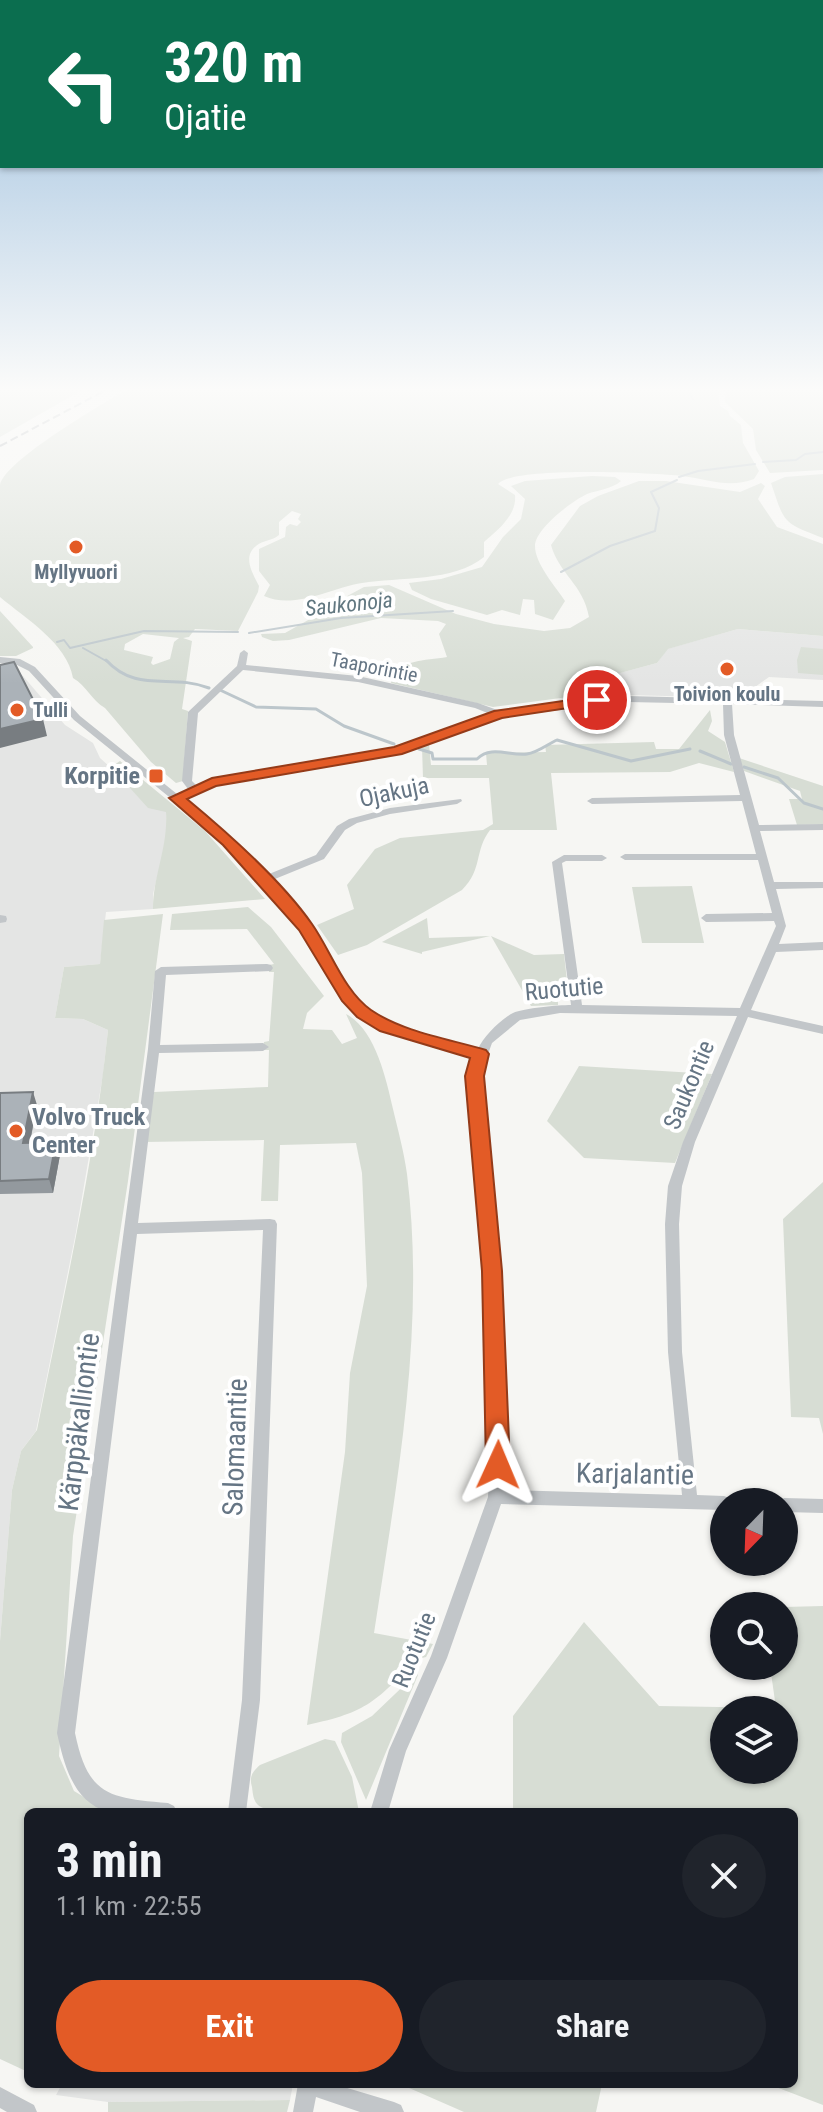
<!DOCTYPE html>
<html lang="en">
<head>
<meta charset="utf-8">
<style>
  body { margin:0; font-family:"Roboto Condensed",sans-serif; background:#20242c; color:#f1f3f6; height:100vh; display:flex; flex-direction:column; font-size:30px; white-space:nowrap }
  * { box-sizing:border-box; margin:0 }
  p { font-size:26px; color:#9ea1a6 }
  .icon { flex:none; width:44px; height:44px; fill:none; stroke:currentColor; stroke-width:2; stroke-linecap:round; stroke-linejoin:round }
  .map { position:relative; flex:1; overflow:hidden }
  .drawer { position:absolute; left:24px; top:1808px; width:774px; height:280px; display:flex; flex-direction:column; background:#171b24; border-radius:12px; box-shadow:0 2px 6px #0004 }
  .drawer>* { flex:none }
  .hud { position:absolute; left:0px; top:0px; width:824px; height:168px; box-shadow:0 2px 6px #0004; background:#0b6e4f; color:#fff; overflow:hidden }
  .needle { width:52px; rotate:203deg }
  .tools { position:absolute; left:710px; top:1488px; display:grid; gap:16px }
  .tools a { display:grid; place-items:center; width:88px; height:88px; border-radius:50%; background:#171b24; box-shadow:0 2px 6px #0004; font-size:40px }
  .pin { position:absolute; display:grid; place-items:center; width:68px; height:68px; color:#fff; margin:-34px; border:4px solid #fff; border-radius:50%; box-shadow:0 2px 8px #0007 }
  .me { position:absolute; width:88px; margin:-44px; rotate:1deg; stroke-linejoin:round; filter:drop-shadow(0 0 6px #0008) }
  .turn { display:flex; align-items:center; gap:28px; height:168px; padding:0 32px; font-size:36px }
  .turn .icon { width:104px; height:104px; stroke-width:2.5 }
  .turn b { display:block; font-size:56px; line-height:68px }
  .round { display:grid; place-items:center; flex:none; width:84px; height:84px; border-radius:42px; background:#20242c }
  .summary { display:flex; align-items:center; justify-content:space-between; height:136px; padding:0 32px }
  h1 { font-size:48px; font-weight:700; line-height:60px }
  .button { display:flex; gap:16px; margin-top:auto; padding:16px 32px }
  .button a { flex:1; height:92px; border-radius:48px; background:#e35b26; color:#fff; font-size:32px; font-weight:700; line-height:92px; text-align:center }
  .button a+a { background:#20242c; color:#f1f3f6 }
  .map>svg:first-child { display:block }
  .built { fill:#e4e5e4 }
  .green { fill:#d7ddd4; fill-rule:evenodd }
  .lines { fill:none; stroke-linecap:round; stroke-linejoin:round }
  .stream-far1 { stroke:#bcc6cb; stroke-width:2 }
  .stream { stroke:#bcc6cb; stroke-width:3 }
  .minor { fill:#c2c6c9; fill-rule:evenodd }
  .rail { stroke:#a2a8ae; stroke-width:2; stroke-dasharray:8 4; stroke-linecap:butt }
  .wall { fill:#93999e }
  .shaded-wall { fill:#787d81 }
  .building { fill:#abb2b8; stroke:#787d81; stroke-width:2 }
  .route { fill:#e35b26; stroke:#943b19; stroke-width:2 }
  .poi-dot { fill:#e35b26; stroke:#fff; stroke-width:3 }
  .labels { text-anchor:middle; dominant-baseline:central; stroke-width:8; stroke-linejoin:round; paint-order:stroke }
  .far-poi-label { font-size:20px; font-weight:bold; fill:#657584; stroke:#fff }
  .far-street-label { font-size:20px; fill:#657584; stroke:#fff }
  .far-water-label { font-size:22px; font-style:italic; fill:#617780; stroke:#fff }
  .poi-label { font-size:24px; font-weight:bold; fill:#657584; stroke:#fff; text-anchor:end }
  .street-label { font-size:24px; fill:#657584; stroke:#fff }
  .near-street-label { font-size:28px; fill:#657584; stroke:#fff }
</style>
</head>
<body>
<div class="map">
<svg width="823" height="2112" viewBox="0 0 823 2112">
  <rect width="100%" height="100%" fill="#f6f6f3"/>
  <path class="built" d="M738,629L823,636V680L769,677L740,698L591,694L586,682L657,663L667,649Z
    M0,666L12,667L23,676L65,725L93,743L100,758L129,784L148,807L166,811L167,837L153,894V909L106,912L100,964L64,967L55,1018L83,1019L108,1030L103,1075L76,1232L36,1431L21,1451L12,1490L0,1641Z
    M62,2084H293L290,2100L108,2102L56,2095Z"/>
  <path class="green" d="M0,389H84L0,437Z
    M127,389H718L720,406L728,411L730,416L741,425L743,443L759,471L754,479C728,489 709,479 682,476C654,473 513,466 498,484L515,495C517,515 498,530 484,542V557C454,582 398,577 362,583C331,588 294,610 264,596L270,585L259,571V549L285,537L286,527L290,524L297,526L301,522L298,519L301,514L292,511L279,522V535C272,541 263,540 256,546C242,557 253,574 259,586L258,592L238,631L195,629L189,637L183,638L192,641L182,709L188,711L183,777V781L176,783L151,762L105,708C91,700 87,686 73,678C67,643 26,619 0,597C0,566 0,514 0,485C5,460 103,404 127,389ZM143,634L179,638L174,642L170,659L153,665L151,663L153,657L124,650L125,644Z
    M726,389H823V470L770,473L756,450L753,429L725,402Z
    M823,474V538C782,522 785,524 771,483L785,477Z
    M592,476L615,477L621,481C612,489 598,490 587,494C572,501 535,529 535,546C535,564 556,587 565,601L553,620L535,614L534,600L523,599L520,615L502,610L487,615L431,599L412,590L409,583L441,579L482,567L503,537L521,519L525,499L511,486L525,481Z
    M639,481H666L740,492L761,483L765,486L758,499L777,527L823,544V636L738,629L668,649L657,663L587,682L591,694L493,707L391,683C398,658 425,661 447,657L439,634L446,624L438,621L381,618L289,640L273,641L262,637L261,634L285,633L310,619L327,615L338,601L364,587L389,585L456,614L494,624L544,631L570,628L589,617C583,584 559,574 551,545L580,506L598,496Z
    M0,611L33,647V648L16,656H0Z
    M801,647L823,649V675L798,673L797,660Z
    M710,710L712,721L708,731L725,742L734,772L699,763L670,772L551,773L557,830H490C474,851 483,869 462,890L367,945L338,955L317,925L354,909L347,885L375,849L400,838L483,830L493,824L489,778H423L422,747L429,744L431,765H487L486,753L546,752L545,745L654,742L656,749H679Z
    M739,758L823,786V824L797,825L789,799H802L800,791L744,771Z
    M120,761L205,831L265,899L153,909C153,875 168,849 166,812L148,808L111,767Z
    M692,886L704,943H642L632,887Z
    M248,907L271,927L324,996L307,1013L303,1029L332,1030L342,1044L357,1038L346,1014C375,1029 386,1078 393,1109C398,1130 404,1152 407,1174C426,1329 397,1481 374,1633L433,1644L426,1657L418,1659C375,1701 369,1712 307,1725L345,1452L350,1373L367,1286L362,1173L356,1143L280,1145L278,1201H261L264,1140L144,1142L154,1092L268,1087L269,1050H263L264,1042L269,1041L274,972H269V965L274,964L247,929L170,930L172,914Z
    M163,914L128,1181L73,1536L59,1756L74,1791L109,1812H28V2072L0,2059V1641L12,1490L21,1451L37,1430C63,1298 94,1165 108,1030L83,1019L55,1018L64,967L100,964L104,920Z
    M427,918L429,938L490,936L422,952V954L382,942Z
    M491,936L534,955L564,954L569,999H558V1005L531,1006Z
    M579,1066L712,1074L675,1163L584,1158L547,1121Z
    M823,1182V1434L819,1418L791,1417L783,1219Z
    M823,1606V2105L768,2084H794V1812H513V1716L584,1622L659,1706L776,1708L770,1666H784V1607ZM724,1710H784V1770H724Z
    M417,1673L418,1675L366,1800L341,1742L342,1733L372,1716Z
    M325,1739L335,1741L352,1777L359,1812C337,1812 273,1818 258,1805C253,1800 253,1794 252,1787C249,1777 252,1772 260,1765Z
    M400,2084H602L596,2112H464Z
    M290,2100L287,2112H108V2102Z"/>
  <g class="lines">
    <path class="stream-far1" d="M687,389L693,399
      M763,462L796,460L805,454L823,452
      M679,477L698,471L755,464
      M561,572L610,546L655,531L659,508L651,492L677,480
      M249,633L341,618L453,611
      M57,642L64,640L70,648L144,631L238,632
      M83,648L108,662"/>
    <path class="stream" d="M106,660C137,694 171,673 209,688
      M220,690L256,707L316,709L344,726L394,744
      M419,749L432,753L433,759H477C491,745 509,756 527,754C537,753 548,744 557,740L631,761L690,749
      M700,751L731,764
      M744,767L778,778L804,803L823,809"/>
    <path class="minor" d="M244,650L248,653L246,665L358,676L478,703L500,711L628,696L823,701V707L732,704L734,735L759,825L823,824V830L760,831L774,882H823V888L776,889L786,926L779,944L823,942V950L776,952L751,1010L823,1026V1034L748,1017L695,1142L682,1186L679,1224L682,1352L697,1495L724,1496L729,1498L731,1502H724V1510L501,1504L447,1658L406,1751L388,1812H370L389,1750L431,1656L488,1497L491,1440L485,1271L468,1076L475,1057L382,1029L359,1016L344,1000L301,928L210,830L74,720L29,671L15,664L0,663V657L20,659L35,667L80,716L177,794L188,789L182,781L188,712L237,666L240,653ZM243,670L358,682L475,708L490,714L395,748L212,779L196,785L192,781L198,713ZM628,702L723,704L724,735L740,795L592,798L587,801L592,804L742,801L756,854H625L620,857L625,860H758L772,913L706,914L701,918L706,922L774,921L776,926L740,1008L582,1005L562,863L566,861H602L607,858L602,855H564L552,862L571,1005C558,1005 524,1008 513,1013C501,1019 483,1037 478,1049L390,1023L367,1010L352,994L309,923L270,881L324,859L345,830L357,823L390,814L457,804L462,801L461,799L390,808L349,819L337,826L316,855L264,876L218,826L183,798L214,785L400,753L501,717ZM560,1013L737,1016L683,1142L668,1186L665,1224L668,1352L682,1495L504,1490L507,1440L499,1271L480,1076L492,1043L520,1020Z
      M0,915L6,916L7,919L6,922L0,923Z
      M267,964L271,965L273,968L271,971L166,975L160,1045L263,1043L269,1047L263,1051L159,1053L138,1223L270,1219L275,1220L277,1224L260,1700L246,1812H228L242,1700L263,1230L137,1234L75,1733C88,1796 109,1798 168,1803L174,1806L177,1812C160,1812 124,1815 109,1812C73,1803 64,1764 57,1733L148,1049L155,971L161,967Z
      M784,1498L823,1499V1513L784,1512V1502H778Z
      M298,2084H334L394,2102L401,2105L404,2112H360L316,2097L313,2112H293Z
      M0,2087L34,2105L37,2112H7L0,2108Z"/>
    <path class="rail" d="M0,446L108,389"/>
  </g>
  <path class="wall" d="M0,1093L37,1105L30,1143L60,1155L53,1193L0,1194Z"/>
  <path class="shaded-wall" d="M43,719L47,736L0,748V729Z
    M33,1092L37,1105L27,1156L23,1143Z
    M56,1142L60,1155L53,1193L49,1179Z"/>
  <path class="building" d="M14,662L43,719L0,729V665Z
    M33,1092L23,1143L56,1142L49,1179L0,1181V1093Z"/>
  <linearGradient id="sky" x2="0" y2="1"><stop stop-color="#96bbdc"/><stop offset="0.57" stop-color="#fbfbfa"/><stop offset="1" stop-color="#fbfbfa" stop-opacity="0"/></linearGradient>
  <rect width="823" height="684" fill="url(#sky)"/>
  <path class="route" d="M597,696L602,697V703L502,718L402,754L216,786L187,799C228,833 282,881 312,924C331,951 344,991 371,1010C403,1032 449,1039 486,1050L489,1054L484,1076L502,1271L510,1465L506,1473L498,1476L490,1473L486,1465L482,1271L465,1076L470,1058L380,1031L357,1017L342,1001L299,930L223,845L169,798L212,778L394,747L494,711Z"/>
  <g class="poi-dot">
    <circle cx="76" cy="547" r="8"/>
    <circle cx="727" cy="669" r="8"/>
    <circle cx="17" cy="710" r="8"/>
    <rect x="148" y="768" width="16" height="16" rx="4"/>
    <circle cx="16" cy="1131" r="8"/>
  </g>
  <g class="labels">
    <g class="far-poi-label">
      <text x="76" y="572">Myllyvuori</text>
      <text x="727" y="694">Toivion koulu</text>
      <text x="33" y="710" text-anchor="start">Tulli</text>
    </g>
    <g class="far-street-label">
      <text transform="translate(374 667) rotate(11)">Taaporintie</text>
    </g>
    <g class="far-water-label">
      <text transform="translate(349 604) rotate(-6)">Saukonoja</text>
    </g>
    <g class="poi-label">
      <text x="140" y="776">Korpitie</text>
      <text x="32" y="1117" text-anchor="start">Volvo Truck<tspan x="32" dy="28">Center</tspan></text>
    </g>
    <g class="street-label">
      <text transform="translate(394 792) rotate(-12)">Ojakuja</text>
      <text transform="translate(564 989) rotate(-5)">Ruotutie</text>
      <text transform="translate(689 1085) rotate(-67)">Saukontie</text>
      <text transform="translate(414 1650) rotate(-68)">Ruotutie</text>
    </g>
    <g class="near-street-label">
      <text transform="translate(79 1422) rotate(-83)">Kärppäkalliontie</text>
      <text transform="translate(235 1447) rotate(-88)">Salomaantie</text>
      <text transform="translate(635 1474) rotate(1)">Karjalantie</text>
    </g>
  </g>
</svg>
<div class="tools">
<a><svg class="needle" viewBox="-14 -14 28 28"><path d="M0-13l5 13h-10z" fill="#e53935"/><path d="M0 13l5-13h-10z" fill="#9ea1a6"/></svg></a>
<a><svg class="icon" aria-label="search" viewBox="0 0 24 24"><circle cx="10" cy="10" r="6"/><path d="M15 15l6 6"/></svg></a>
<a><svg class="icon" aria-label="layers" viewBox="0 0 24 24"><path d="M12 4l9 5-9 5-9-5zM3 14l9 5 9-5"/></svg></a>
</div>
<div class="pin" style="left:597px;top:700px;background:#d93025"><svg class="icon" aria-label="arrive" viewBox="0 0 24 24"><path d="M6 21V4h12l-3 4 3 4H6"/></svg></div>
<svg class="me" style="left:498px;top:1465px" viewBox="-20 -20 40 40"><path d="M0-17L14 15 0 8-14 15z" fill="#e35b26" stroke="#fff" stroke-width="4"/></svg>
<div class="hud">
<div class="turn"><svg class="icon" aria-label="left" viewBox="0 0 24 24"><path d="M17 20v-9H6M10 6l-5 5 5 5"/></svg><div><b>320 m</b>Ojatie</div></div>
</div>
<section class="drawer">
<div class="summary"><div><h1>3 min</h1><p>1.1 km · 22:55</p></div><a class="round"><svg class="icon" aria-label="close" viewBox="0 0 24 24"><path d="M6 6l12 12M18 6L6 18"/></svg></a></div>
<div class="button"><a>Exit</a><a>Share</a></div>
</section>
</div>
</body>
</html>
